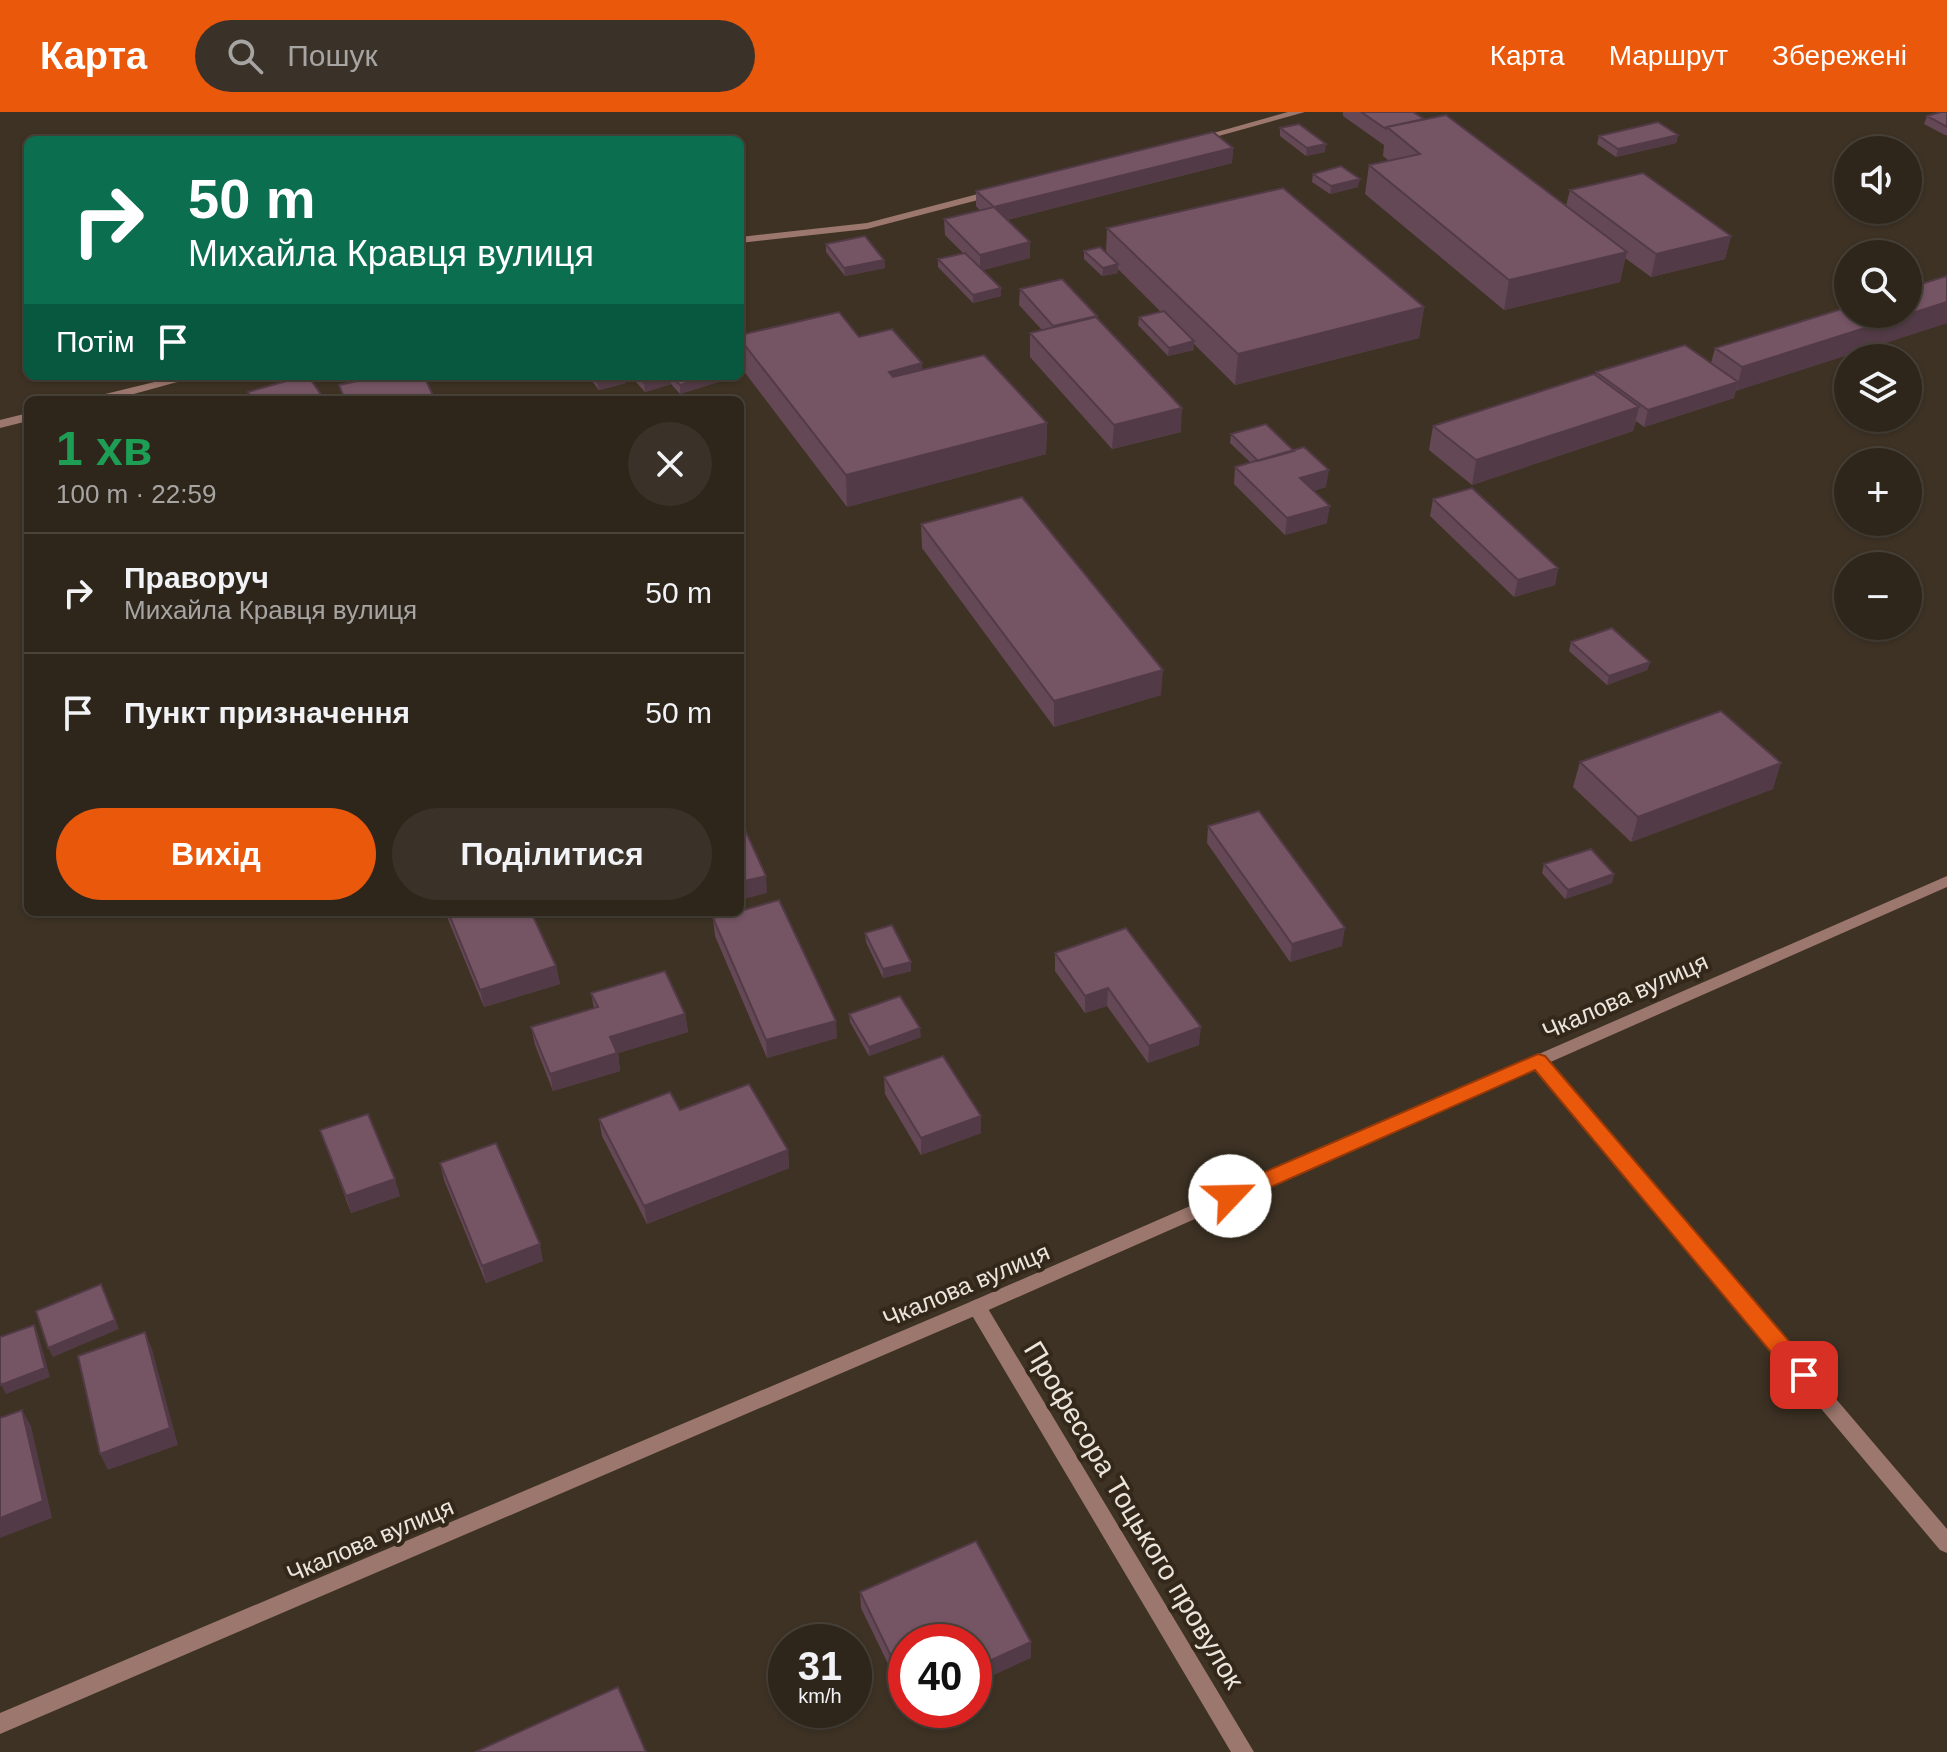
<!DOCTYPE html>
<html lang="uk">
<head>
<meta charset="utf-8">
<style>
  body { margin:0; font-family:Helvetica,sans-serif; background:#3a3228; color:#f1f3f6; height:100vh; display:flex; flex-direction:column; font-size:30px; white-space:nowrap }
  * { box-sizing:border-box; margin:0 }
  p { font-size:26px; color:#a7a5a3 }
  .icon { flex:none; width:44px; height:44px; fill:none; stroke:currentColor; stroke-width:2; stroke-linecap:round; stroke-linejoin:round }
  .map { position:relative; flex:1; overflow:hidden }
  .panel { position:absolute; left:24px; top:284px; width:720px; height:520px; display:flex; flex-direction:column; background:#2e261b; border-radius:12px; box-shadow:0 2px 6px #0004,0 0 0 2px #49433a }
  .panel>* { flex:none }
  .banner { position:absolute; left:24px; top:24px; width:720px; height:244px; border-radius:12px; box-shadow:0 2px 6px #0004,0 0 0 2px #49433a; background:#0b6e4f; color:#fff; overflow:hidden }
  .buttons { position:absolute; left:1834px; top:24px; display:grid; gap:16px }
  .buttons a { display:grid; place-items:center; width:88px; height:88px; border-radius:50%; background:#2e261b; box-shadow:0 2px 6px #0004,0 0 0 2px #49433a; font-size:40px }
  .speed { position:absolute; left:768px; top:1512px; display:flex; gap:16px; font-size:40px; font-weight:700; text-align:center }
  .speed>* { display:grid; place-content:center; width:104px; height:104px; border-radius:50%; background:#2e261b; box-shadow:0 2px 6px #0004,0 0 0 2px #49433a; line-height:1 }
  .speed small { font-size:20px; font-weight:400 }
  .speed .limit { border:12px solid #d22; background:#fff; color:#111 }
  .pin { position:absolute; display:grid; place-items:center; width:68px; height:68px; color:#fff; margin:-34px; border-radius:16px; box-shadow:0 4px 12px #0006 }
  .me { position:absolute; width:88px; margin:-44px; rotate:66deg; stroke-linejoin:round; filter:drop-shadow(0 0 6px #0008) }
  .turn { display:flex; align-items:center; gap:28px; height:168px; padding:0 32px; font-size:36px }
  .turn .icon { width:104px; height:104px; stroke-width:2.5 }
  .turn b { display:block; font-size:56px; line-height:68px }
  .then { display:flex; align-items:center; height:76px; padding:0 32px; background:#0003; gap:16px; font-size:30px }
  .round { display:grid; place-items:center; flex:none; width:84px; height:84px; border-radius:42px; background:#3a3228 }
  .headline { display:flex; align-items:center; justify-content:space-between; height:136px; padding:0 32px }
  h1 { font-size:48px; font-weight:700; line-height:60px; color:#1e9e55 }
  .action { display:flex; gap:16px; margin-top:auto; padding:16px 32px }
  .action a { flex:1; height:92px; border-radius:48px; background:#ea580c; color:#fff; font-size:32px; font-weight:700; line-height:92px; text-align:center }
  .action a+a { background:#3a3228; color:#f1f3f6 }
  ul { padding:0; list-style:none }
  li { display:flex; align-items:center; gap:24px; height:120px; padding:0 32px; border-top:2px solid #49433a }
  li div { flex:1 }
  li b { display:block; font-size:30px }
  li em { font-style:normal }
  header { display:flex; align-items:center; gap:48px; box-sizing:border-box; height:112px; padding:0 40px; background:#ea580c; color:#fff }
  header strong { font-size:38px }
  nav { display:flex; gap:44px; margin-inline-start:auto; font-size:28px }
  .search { width:560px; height:72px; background:#3a3228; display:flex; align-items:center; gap:20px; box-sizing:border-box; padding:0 28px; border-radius:44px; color:#a7a5a3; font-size:30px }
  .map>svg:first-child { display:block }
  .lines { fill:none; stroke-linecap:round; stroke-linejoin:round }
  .minor { fill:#9c776d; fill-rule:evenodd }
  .tertiary { fill:#9c776d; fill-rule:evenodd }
  .wall { fill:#654856 }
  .shaded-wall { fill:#523b46 }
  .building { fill:#755464; stroke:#523b46; stroke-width:2 }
  .route { fill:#ea580c; stroke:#983908; stroke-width:2 }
  .labels { text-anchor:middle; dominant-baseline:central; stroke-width:8; stroke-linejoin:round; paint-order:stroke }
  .street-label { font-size:24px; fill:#ece5dc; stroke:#33281a }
  .near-street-label { font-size:28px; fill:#ece5dc; stroke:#33281a }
</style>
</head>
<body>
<header>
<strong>Карта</strong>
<div class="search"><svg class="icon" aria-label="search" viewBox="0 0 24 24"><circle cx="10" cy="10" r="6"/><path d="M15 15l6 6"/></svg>Пошук</div>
<nav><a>Карта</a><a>Маршрут</a><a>Збережені</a></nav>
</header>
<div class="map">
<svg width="1947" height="1640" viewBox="0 0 1947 1640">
  <rect width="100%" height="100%" fill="#3d3224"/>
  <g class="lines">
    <path class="minor" d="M1288,0H1305L1197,30L1192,27Z
      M997,77L1002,80L1001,82L867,117L740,131V125L867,111Z
      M179,264H199L112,288H91L93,285Z
      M28,301V309L0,316V308Z
      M1538,943L1544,945L1947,1417V1441L1940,1438L1532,953L1530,949L1532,945Z
      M977,1187L984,1190L1254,1640H1231L970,1200L968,1195L970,1190Z"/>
    <path class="tertiary" d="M1947,764V775L984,1200L0,1622V1601L970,1190Z"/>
  </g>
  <path class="wall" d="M1343,0H1413L1566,94L1570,78L1731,124L1725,147L1651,165L1625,146L1620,170L1504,198L1365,82L1369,53L1389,49L1383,44L1384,33L1343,4Z
    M1947,0V23H1945L1924,12L1927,4Z
    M1280,16L1325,40L1306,44L1280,24Z
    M1678,23L1676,31L1616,45L1597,32L1599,24Z
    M1233,36L1232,51L1007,108L1030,146L983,158L1001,176V184L973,191L938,155V147L963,141L945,123L944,107L981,99L976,94V79Z
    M1313,62L1358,75L1330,82L1312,70Z
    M1107,116L1424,195L1419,226L1235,273L1194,232V238L1168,244L1138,213L1139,205L1161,200L1118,157V161L1102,164L1084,147V139L1106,141Z
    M826,132L884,148L885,156L845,164L826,140Z
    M1947,164V211L1735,279L1734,286L1644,315L1636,309L1633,319L1472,373L1429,338L1433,314L1596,263V260L1711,251L1715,236Z
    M1020,177L1097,205L1181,320L1112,337L1030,245V221L1042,218L1019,193Z
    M859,225L922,258L1047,311L1046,342L847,395L740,254V227Z
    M588,264H625L626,271L599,278Z
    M635,264H718V270L680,282L671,272L645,280L635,269Z
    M1231,322L1326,375L1313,379L1327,411L1285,423L1234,372L1235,355L1251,351L1230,331Z
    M1433,387L1558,456L1555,473L1514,485L1430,404Z
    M921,412L1161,583L1054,615L922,436Z
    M1571,530L1650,550L1647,558L1607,573L1569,539Z
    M1580,650L1773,677L1631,730L1573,675Z
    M1208,714L1342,834L1290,850L1207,731Z
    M1544,752L1614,762L1612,771L1565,787L1542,761Z
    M445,800H531L556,854L560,872L484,895Z
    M713,806L837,926L767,946L715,824Z
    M865,821L911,859L883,866L866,830Z
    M1055,841L1199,933L1148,951L1107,894L1085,901L1055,859Z
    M591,881L685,902L688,920L618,941L620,959L553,979L535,933L531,915L594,896Z
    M849,902L921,925L869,944L850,910Z
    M884,965L981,1021L921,1043L885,982Z
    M680,998L788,1038L789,1056L647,1112L602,1024L599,1007Z
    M320,1018L400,1084L351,1101Z
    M440,1051L543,1149L486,1171L444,1068Z
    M860,1480L1031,1546L906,1530V1589L861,1496Z"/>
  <path class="shaded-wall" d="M1678,23L1676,31L1616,45L1618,37Z
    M1326,32L1325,40L1306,44L1307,36Z
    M1233,36L1232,51L994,111V95Z
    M1360,67L1358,75L1330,82L1331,74Z
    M1731,124L1725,147L1651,165L1656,142Z
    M1030,130V146L980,159V143Z
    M1627,140L1620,170L1504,198L1509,168Z
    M884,148L885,156L845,164L844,156Z
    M1118,152V161L1102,164L1103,156Z
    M1001,176V184L973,191V183Z
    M1947,190V211L1736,279L1742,255Z
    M1424,195L1419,226L1235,273L1238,242Z
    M1097,204L1096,220L1052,230L1053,214Z
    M1194,229V238L1168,244L1169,236Z
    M922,251L923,282L890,291L889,260Z
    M620,264H625L626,271L599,278L597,270Z
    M667,264H670L671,272L645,280L644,271Z
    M710,264H718V270L680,282V273Z
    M1738,270L1734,286L1644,315L1648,298Z
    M1639,295L1633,319L1472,373L1476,348Z
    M1182,296L1181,320L1112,337L1114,313Z
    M1047,311L1046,342L847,395L846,363Z
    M1329,358L1326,375L1298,383L1300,366Z
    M1330,394L1327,411L1285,423L1287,406Z
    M1558,456L1555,473L1514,485L1518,468Z
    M1650,550L1647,558L1607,573L1609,564Z
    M1163,558L1161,583L1054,615V589Z
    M1781,651L1773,677L1631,730L1638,705Z
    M1614,762L1612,771L1565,787L1568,778Z
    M766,764L767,781L740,788V770Z
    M1345,816L1342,834L1290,850L1292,832Z
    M911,850V859L883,866V857Z
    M556,854L560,872L484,895L480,878Z
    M1108,876L1107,894L1085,901V884Z
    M685,902L688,920L618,941L620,959L553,979L550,962L610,925Z
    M836,909L837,926L767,946L766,928Z
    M1201,915L1199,933L1148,951L1149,934Z
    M920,916L921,925L869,944V935Z
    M981,1004V1021L921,1043V1026Z
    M788,1038L789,1056L647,1112L644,1094Z
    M395,1067L400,1084L351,1101L346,1084Z
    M540,1132L543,1149L486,1171L482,1154Z
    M105,1181L119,1217L53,1245L48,1236Z
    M34,1213L38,1222L50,1265L6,1282L1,1273Z
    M145,1220L152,1237L178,1333L108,1358L100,1342Z
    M22,1298L31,1314L52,1406L0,1426V1406Z
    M1031,1530V1546L974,1572V1556Z"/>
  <path class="building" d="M1361,0H1413L1424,7L1387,15L1386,17Z
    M1941,0H1947V15L1927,4Z
    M1446,3L1627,140L1509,168L1369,53L1420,42L1387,15Z
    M1658,10L1678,23L1618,37L1599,24Z
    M1299,12L1326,32L1307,36L1280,16Z
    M1213,20L1233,36L994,95L976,79Z
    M1341,54L1360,67L1331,74L1313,62Z
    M1643,61L1731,124L1656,142L1570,78Z
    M1283,76L1424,195L1238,242L1107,116Z
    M994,95L1030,130L980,143L944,107Z
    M865,124L884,148L844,156L826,132Z
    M1100,135L1118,152L1103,156L1084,139Z
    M965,141L1001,176L973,183L938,147Z
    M1947,164V190L1742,255L1715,236L1848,195V202H1908V176Z
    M1062,167L1097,204L1053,214L1020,177Z
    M1164,199L1194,229L1169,236L1139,205Z
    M839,200L859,225L892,217L922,251L889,260L893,265L984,243L1047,311L846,363L740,227V223Z
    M1096,205L1182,296L1114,313L1030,221Z
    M1685,233L1738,270L1648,298L1596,260Z
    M1594,262L1639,295L1476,348L1433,314Z
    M304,264H308L322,284L309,288H253L248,280Z
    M380,264H424L435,288H345L339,273Z
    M593,264H620L597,270Z
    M638,264H667L644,271Z
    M671,264H710L680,273Z
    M1266,312L1294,339L1258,349L1231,322Z
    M1304,335L1329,358L1300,366L1330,394L1287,406L1235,355Z
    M1472,376L1558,456L1518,468L1433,387Z
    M1022,385L1163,558L1054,589L921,412Z
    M1612,516L1650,550L1609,564L1571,530Z
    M1721,599L1781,651L1638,705L1580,650Z
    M1259,699L1345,816L1292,832L1208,714Z
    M740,707L766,764L740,770Z
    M1591,737L1614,762L1568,778L1544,752Z
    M779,788L836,909L766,928L713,806L740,800V799Z
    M448,800H531L556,854L480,878Z
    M892,813L911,850L883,857L865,821Z
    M1126,816L1201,915L1149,934L1108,876L1085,884L1055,841Z
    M665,859L685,902L610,925L617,941L550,962L531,915L598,895L591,881Z
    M900,884L920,916L869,935L849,902Z
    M943,944L981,1004L921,1026L884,965Z
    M749,972L788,1038L644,1094L599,1007L670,980L680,998Z
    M368,1002L395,1067L346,1084L320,1018Z
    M496,1031L540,1132L482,1154L440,1051Z
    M101,1172L115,1208L48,1236L36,1199Z
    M34,1213L45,1256L1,1273L0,1269V1225Z
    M145,1220L170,1316L100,1342L78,1244Z
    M22,1298L43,1389L0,1406V1306Z
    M976,1429L1031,1530L974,1556V1530H906V1575L860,1480Z
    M618,1575L646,1640H475Z"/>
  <path class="route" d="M1538,942L1545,944L1812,1256L1815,1263L1812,1270L1804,1272L1796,1270L1535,958L1237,1090H1223L1220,1084L1223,1078Z"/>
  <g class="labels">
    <g class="street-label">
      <text transform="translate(1625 884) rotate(-24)">Чкалова вулиця</text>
      <text transform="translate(966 1173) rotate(-23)">Чкалова вулиця</text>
      <text transform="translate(370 1428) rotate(-23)">Чкалова вулиця</text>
    </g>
    <g class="near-street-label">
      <text transform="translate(1134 1403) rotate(59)">Професора Тоцького провулок</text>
    </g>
  </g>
</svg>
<div class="buttons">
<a><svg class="icon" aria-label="sound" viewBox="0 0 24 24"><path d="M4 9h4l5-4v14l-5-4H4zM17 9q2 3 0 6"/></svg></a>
<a><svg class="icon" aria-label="search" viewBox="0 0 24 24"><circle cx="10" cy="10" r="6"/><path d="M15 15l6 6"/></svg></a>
<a><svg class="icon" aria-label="layers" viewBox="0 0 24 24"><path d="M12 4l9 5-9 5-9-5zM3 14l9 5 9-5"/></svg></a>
<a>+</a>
<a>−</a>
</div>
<div class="speed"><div>31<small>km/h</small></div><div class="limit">40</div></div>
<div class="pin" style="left:1804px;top:1263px;background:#d93025"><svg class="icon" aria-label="arrive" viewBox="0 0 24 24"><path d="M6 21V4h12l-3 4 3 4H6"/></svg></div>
<svg class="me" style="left:1230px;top:1084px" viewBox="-20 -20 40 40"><circle r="19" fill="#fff"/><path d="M0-13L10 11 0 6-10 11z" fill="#ea580c"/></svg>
<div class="banner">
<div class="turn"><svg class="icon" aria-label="right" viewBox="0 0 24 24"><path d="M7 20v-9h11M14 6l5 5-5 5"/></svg><div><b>50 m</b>Михайла Кравця вулиця</div></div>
<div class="then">Потім<svg class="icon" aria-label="arrive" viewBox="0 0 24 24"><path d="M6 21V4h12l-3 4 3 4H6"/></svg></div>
</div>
<section class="panel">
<div class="headline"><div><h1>1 хв</h1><p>100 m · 22:59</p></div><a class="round"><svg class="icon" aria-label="close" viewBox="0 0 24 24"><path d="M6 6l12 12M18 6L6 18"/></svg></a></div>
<ul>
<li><svg class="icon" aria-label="right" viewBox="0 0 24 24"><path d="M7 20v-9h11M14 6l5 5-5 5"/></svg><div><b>Праворуч</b><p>Михайла Кравця вулиця</p></div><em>50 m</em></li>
<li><svg class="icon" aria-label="arrive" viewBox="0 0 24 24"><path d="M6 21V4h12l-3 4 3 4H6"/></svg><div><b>Пункт призначення</b></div><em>50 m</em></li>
</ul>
<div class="action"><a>Вихід</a><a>Поділитися</a></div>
</section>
</div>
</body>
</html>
